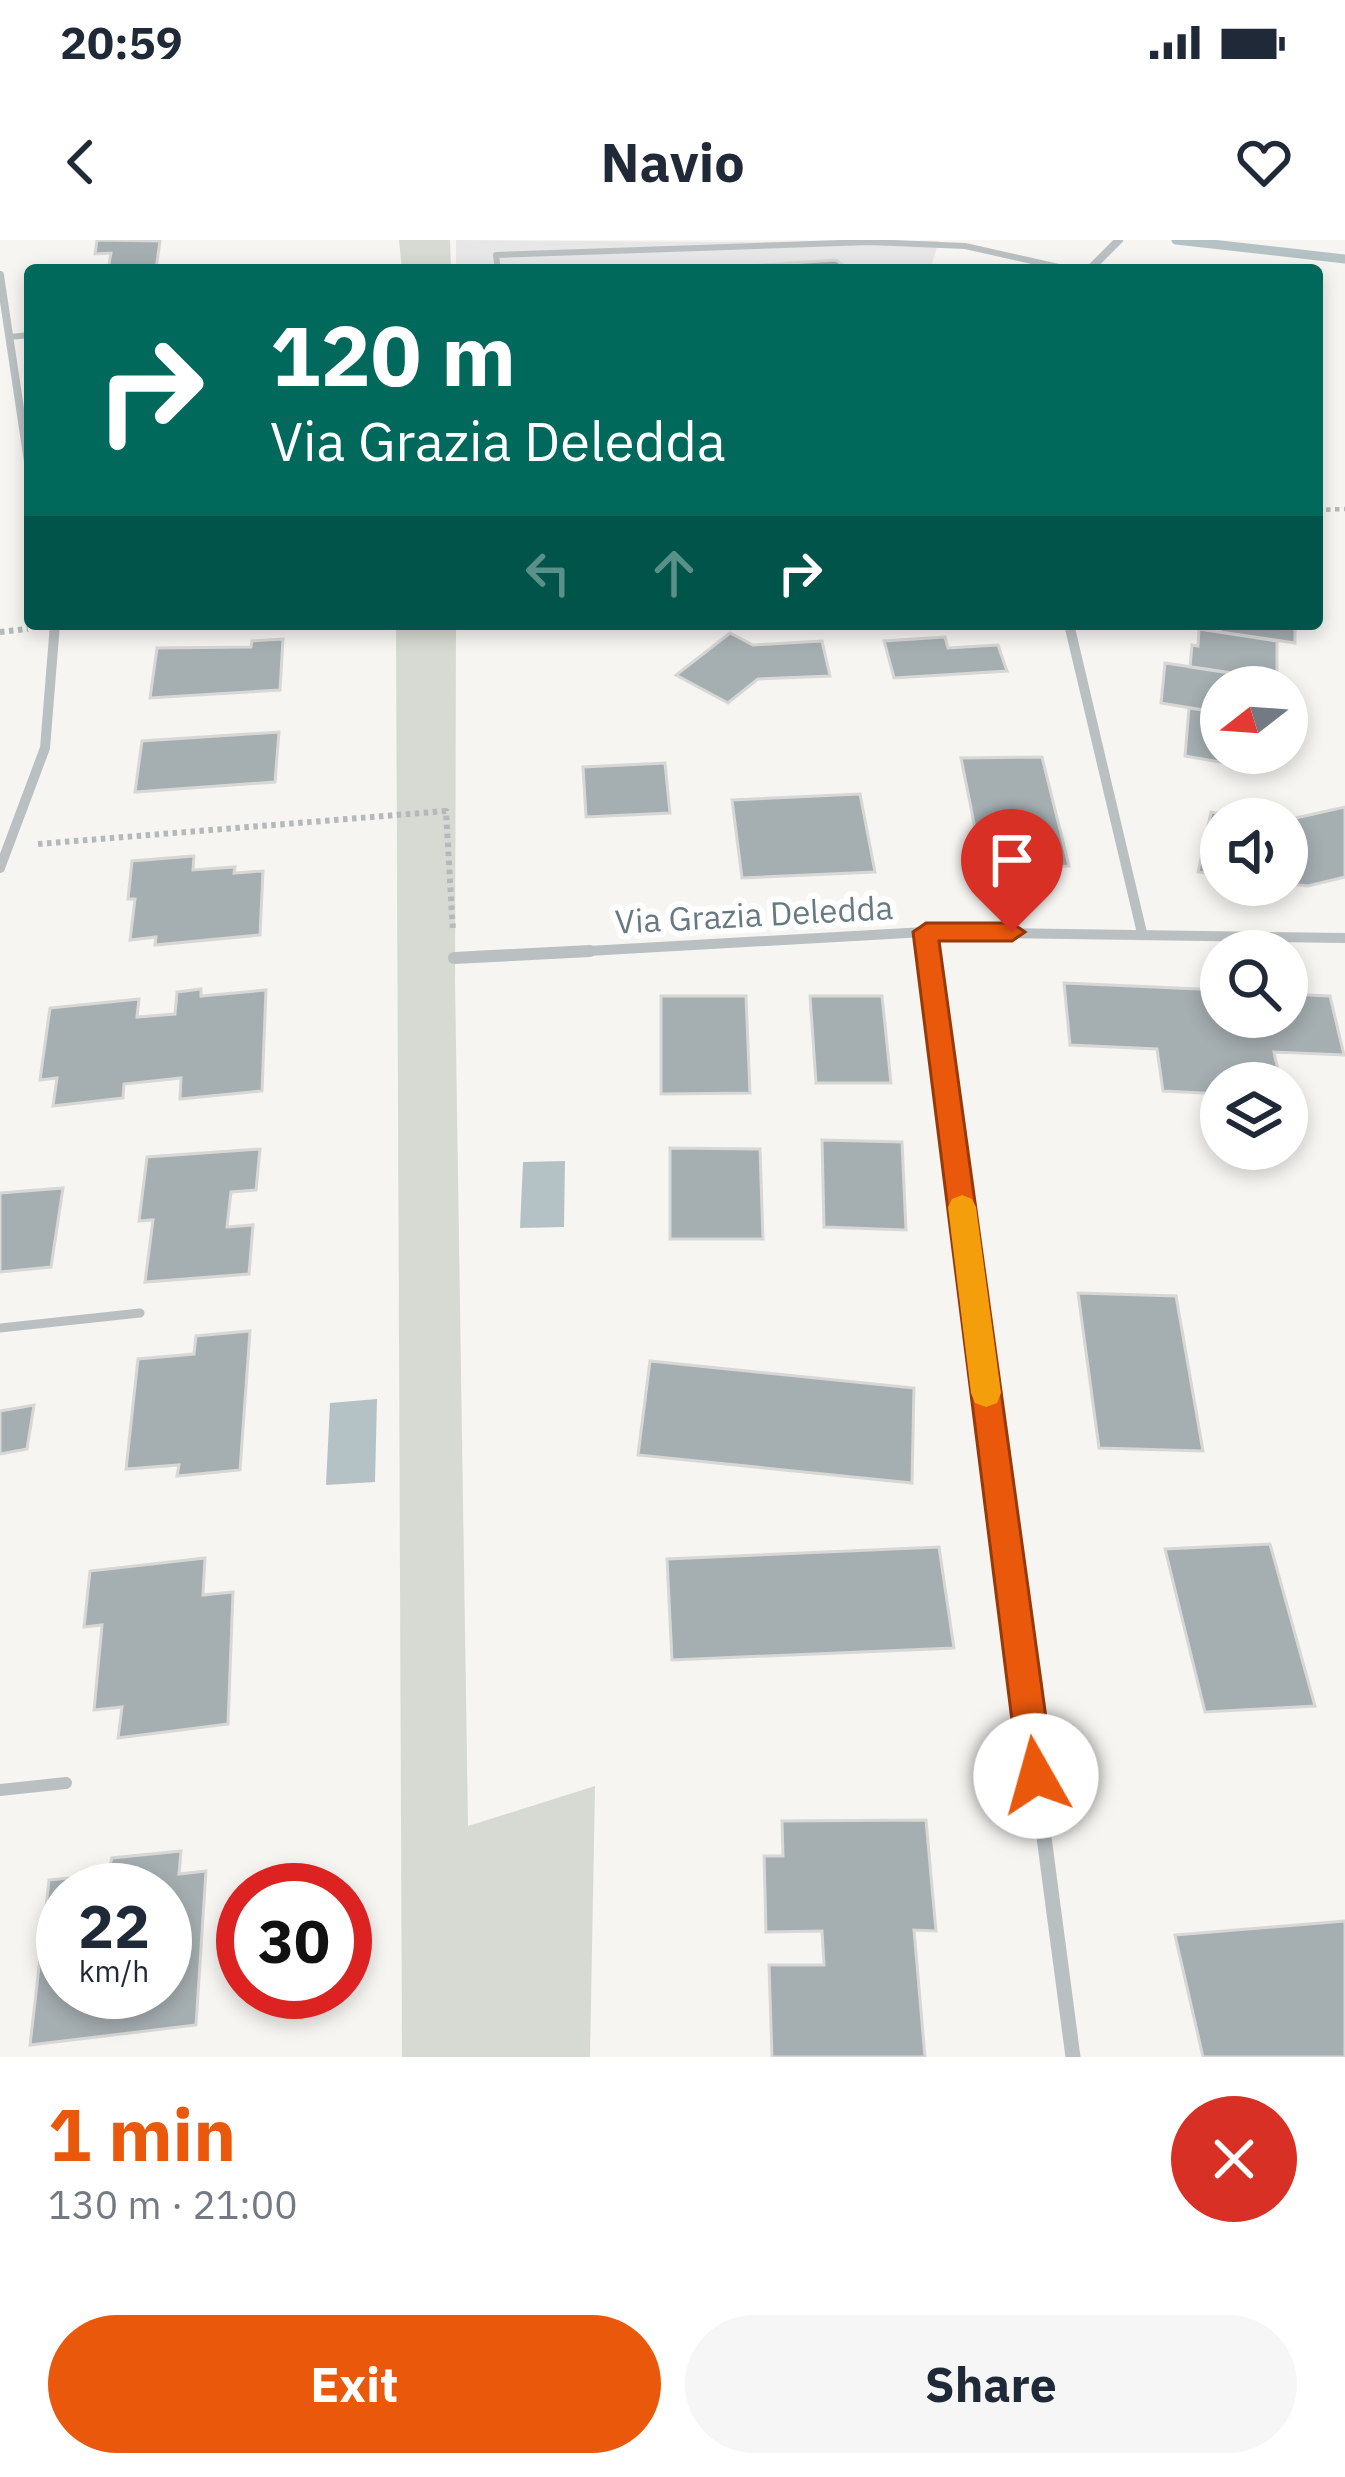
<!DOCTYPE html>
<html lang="en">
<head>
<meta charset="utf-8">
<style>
  body { margin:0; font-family:"IBM Plex Sans",sans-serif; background:#f6f6f7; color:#1f2937; height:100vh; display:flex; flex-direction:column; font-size:45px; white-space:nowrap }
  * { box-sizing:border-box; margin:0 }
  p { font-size:39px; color:#747a83 }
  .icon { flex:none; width:66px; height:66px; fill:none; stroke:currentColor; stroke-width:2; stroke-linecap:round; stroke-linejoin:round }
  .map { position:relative; height:1817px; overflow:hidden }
  .side { display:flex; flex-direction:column; background:#fff; flex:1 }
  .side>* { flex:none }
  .banner { position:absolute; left:24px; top:24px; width:1299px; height:366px; border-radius:12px; box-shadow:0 6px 18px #0003; background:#00695c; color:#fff; overflow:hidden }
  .needle { width:78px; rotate:253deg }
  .controls { position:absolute; left:1200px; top:426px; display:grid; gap:24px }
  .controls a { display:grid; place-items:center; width:108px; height:108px; border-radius:50%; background:#fff; box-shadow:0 6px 18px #0003; font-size:60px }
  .speed { position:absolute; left:36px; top:1623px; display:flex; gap:24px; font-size:60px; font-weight:700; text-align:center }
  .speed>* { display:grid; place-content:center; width:156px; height:156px; border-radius:50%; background:#fff; box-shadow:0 6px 18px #0003; line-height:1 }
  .speed small { font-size:30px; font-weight:400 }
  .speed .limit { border:18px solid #d22; background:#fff; color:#111 }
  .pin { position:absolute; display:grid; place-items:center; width:102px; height:102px; color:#fff; margin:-123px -51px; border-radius:50% 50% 50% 0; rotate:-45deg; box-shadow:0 0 12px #0007 }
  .pin .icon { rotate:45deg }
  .me { position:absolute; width:132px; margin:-66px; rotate:353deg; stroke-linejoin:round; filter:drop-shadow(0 0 9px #0008) }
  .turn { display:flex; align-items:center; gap:42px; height:252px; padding:0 48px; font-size:54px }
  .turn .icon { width:156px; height:156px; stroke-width:2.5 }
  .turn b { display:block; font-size:84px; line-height:102px }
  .lanes { display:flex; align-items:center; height:114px; padding:0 48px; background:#0003; justify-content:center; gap:60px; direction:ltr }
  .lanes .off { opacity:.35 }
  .round { display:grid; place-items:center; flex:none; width:126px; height:126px; border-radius:63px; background:#f6f6f7 }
  .headline { display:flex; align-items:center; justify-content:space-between; height:204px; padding:0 48px }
  h1 { font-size:72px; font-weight:800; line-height:90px; color:#ea580c }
  .primary-button { display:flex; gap:24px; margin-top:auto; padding:24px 48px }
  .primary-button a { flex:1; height:138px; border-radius:72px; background:#ea580c; color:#fff; font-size:48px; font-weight:800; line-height:138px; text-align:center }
  .primary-button a+a { background:#f6f6f7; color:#1f2937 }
  .status { display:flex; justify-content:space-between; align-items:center; height:84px; padding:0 60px; background:#fff; direction:ltr }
  .status svg { height:33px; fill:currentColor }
  header { display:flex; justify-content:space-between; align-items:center; height:156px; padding:0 48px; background:#fff; font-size:54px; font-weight:800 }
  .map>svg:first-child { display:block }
  .built { fill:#e6e7e6 }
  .green { fill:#d6dad2 }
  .water { fill:#b5c2c5 }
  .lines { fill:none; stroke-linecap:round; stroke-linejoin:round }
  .stream { stroke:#b5c2c5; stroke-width:9 }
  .building { fill:#a5aeb1; stroke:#d7d7d5; stroke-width:3; fill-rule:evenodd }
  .path-far1 { stroke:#b5b9bb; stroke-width:4.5; stroke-dasharray:4.5 4.5; stroke-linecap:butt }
  .path { stroke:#b5b9bb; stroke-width:6; stroke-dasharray:4.5 4.5; stroke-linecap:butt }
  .service-far2 { stroke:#bac0c2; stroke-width:6 }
  .service-far1 { stroke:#bac0c2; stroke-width:9 }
  .service { stroke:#bac0c2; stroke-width:12 }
  .minor-far3 { stroke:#bac0c2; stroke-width:8 }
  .minor-far2 { stroke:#bac0c2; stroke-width:10 }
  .minor-far1 { stroke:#bac0c2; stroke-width:12 }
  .minor { stroke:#bac0c2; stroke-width:15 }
  .route { fill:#ea580c; stroke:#983908; stroke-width:3 }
  .slow { fill:#f59e0b }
  .labels { text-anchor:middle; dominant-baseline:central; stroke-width:12; stroke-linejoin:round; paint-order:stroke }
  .street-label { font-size:33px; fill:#677981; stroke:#fff }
</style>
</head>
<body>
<div class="status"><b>20:59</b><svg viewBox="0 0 49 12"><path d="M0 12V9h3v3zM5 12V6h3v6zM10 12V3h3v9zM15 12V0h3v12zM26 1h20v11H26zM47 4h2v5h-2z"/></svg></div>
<header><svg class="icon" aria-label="back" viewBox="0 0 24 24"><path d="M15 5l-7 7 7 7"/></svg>Navio<svg class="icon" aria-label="heart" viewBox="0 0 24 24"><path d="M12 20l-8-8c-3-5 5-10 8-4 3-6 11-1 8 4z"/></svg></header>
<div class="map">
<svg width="1345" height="1817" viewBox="0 0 1345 1817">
  <rect width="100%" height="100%" fill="#f6f5f2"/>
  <path class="built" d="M456,0L717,2L939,1L930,30H456Z"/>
  <path class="green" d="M399,0H450L451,30H402Z
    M396,384H456L455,740L468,1586L595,1546L590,1817H402Z"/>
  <path class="water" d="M565,921L564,987L520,988L523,922Z
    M377,1159L375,1242L326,1245L330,1163Z"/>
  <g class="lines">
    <path class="stream" d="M1176,0L1345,19"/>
  </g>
  <path class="building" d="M97,0L160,1L156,30H108L111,13L95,14Z
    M836,20L850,30H690Z
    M1221,384H1295V403L1220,392Z
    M1199,389L1277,401V440L1190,427L1192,405L1198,406Z
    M730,393L753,405L822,401L830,436L758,439L728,463L676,435Z
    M945,397L948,408L998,405L1007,431L894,438L884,401Z
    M283,399L280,450L150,458L157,408L251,407L252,401Z
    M1165,423L1247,435V447H1221V473L1161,463Z
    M1189,468L1221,473V513H1267L1266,530L1185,516Z
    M279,492L275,542L135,552L142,501Z
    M1042,517L1069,626L983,628L961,518Z
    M665,523L670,573L586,577L583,527Z
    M860,554L875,632L742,638L732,560Z
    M1345,567V637L1308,646L1287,644V580Z
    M1211,572L1248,579H1221V635L1198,632Z
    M194,616L193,630L235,627L234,633L263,631L260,695L155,705L156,697L130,700L135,659H128L132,621Z
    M1064,743L1221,750V777H1287V754L1330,756L1344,815L1274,812L1281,843H1221V854L1163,851L1157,809L1070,805Z
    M201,749V756L266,750L262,851L180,859L181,838L124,844L123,858L53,866L57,838L40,840L50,768L139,759L137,777L175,774L177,752Z
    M661,756H746L750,853L661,854Z
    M810,756H882L891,843H816Z
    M822,900L902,902L906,990L824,987Z
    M670,908L760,909L763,999H670Z
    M260,909L256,950L231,952L227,987L253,985L249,1034L145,1042L153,980L139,981L147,917Z
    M63,948L51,1027L0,1032V953Z
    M1078,1053L1176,1056L1203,1211L1099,1208Z
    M250,1091L240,1230L177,1236L179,1225L126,1229L138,1119L194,1114L196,1096Z
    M650,1121L914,1148L912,1243L638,1215Z
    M34,1165L27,1209L0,1214V1171Z
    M1270,1304L1315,1466L1205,1472L1165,1309Z
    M939,1307L954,1408L672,1420L667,1319Z
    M205,1318L203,1355L233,1352L228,1484L118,1498L122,1467L94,1470L102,1385L84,1387L90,1331Z
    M926,1580L936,1691L914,1690L925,1817H772L769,1725H824L822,1691L766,1692L764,1616H783L782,1581Z
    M181,1611L179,1634L206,1631L196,1785L30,1805L49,1640L107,1634L112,1618ZM63,1650H165V1752H63Z
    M1345,1681V1817H1203L1175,1695Z"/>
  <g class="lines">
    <path class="path-far1" d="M1317,270L1345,269"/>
    <path class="path" d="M0,392L28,389
      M38,604L446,571L453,692"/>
    <path class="service-far2" d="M498,30L496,15L869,2L965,6L1072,30
      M9,97L30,95"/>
    <path class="service-far1" d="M0,1088L140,1073"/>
    <path class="service" d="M0,1550L66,1543"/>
    <path class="minor-far3" d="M1089,30L1119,0
      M0,35L30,235"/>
    <path class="minor-far2" d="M1069,384L1142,693
      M0,628L45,508L55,384
      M925,692L928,714
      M535,714L925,692L1345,698"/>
    <path class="minor-far1" d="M927,711L993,1206
      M454,718L590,711"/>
    <path class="minor" d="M992,1203L1073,1817"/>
  </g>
  <path class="route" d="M926,683H1012L1025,692L1012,701H939L1054,1536L1049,1548L1036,1553L1024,1548L1019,1536L913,692Z"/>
  <path class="slow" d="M962,955L972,959L976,967L1001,1153L997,1163L986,1167L975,1163L971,1153L948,967L952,959Z"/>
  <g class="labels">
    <g class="street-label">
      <text transform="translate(754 674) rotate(-3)">Via Grazia Deledda</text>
    </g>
  </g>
</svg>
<div class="controls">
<a><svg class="needle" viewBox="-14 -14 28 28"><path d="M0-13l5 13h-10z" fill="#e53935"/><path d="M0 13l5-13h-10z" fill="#747a83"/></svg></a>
<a><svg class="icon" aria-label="sound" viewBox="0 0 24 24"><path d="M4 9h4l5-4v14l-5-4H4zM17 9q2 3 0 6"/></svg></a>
<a><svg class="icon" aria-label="search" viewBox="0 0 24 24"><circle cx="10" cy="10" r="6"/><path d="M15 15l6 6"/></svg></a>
<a><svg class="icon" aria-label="layers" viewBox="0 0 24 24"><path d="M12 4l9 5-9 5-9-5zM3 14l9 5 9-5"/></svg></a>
</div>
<div class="speed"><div>22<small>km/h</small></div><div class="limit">30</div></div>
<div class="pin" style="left:1012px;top:692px;background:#d93025"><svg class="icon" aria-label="arrive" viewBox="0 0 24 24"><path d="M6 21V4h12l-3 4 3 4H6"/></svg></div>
<svg class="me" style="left:1036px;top:1536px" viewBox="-20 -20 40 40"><circle r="19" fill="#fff"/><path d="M0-13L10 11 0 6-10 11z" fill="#ea580c"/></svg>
<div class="banner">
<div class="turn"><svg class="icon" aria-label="right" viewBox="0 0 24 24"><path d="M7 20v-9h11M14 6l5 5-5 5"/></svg><div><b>120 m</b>Via Grazia Deledda</div></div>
<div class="lanes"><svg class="icon off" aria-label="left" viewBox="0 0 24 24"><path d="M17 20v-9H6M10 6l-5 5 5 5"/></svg><svg class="icon off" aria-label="ahead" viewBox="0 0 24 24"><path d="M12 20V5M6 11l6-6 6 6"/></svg><svg class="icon" aria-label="right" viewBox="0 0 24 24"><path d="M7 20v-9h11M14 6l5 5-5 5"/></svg></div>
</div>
</div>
<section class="side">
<div class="headline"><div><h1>1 min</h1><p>130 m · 21:00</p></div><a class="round" style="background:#d93025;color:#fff"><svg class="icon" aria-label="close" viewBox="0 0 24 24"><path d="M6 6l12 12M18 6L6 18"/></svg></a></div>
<div class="primary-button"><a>Exit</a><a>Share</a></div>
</section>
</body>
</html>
